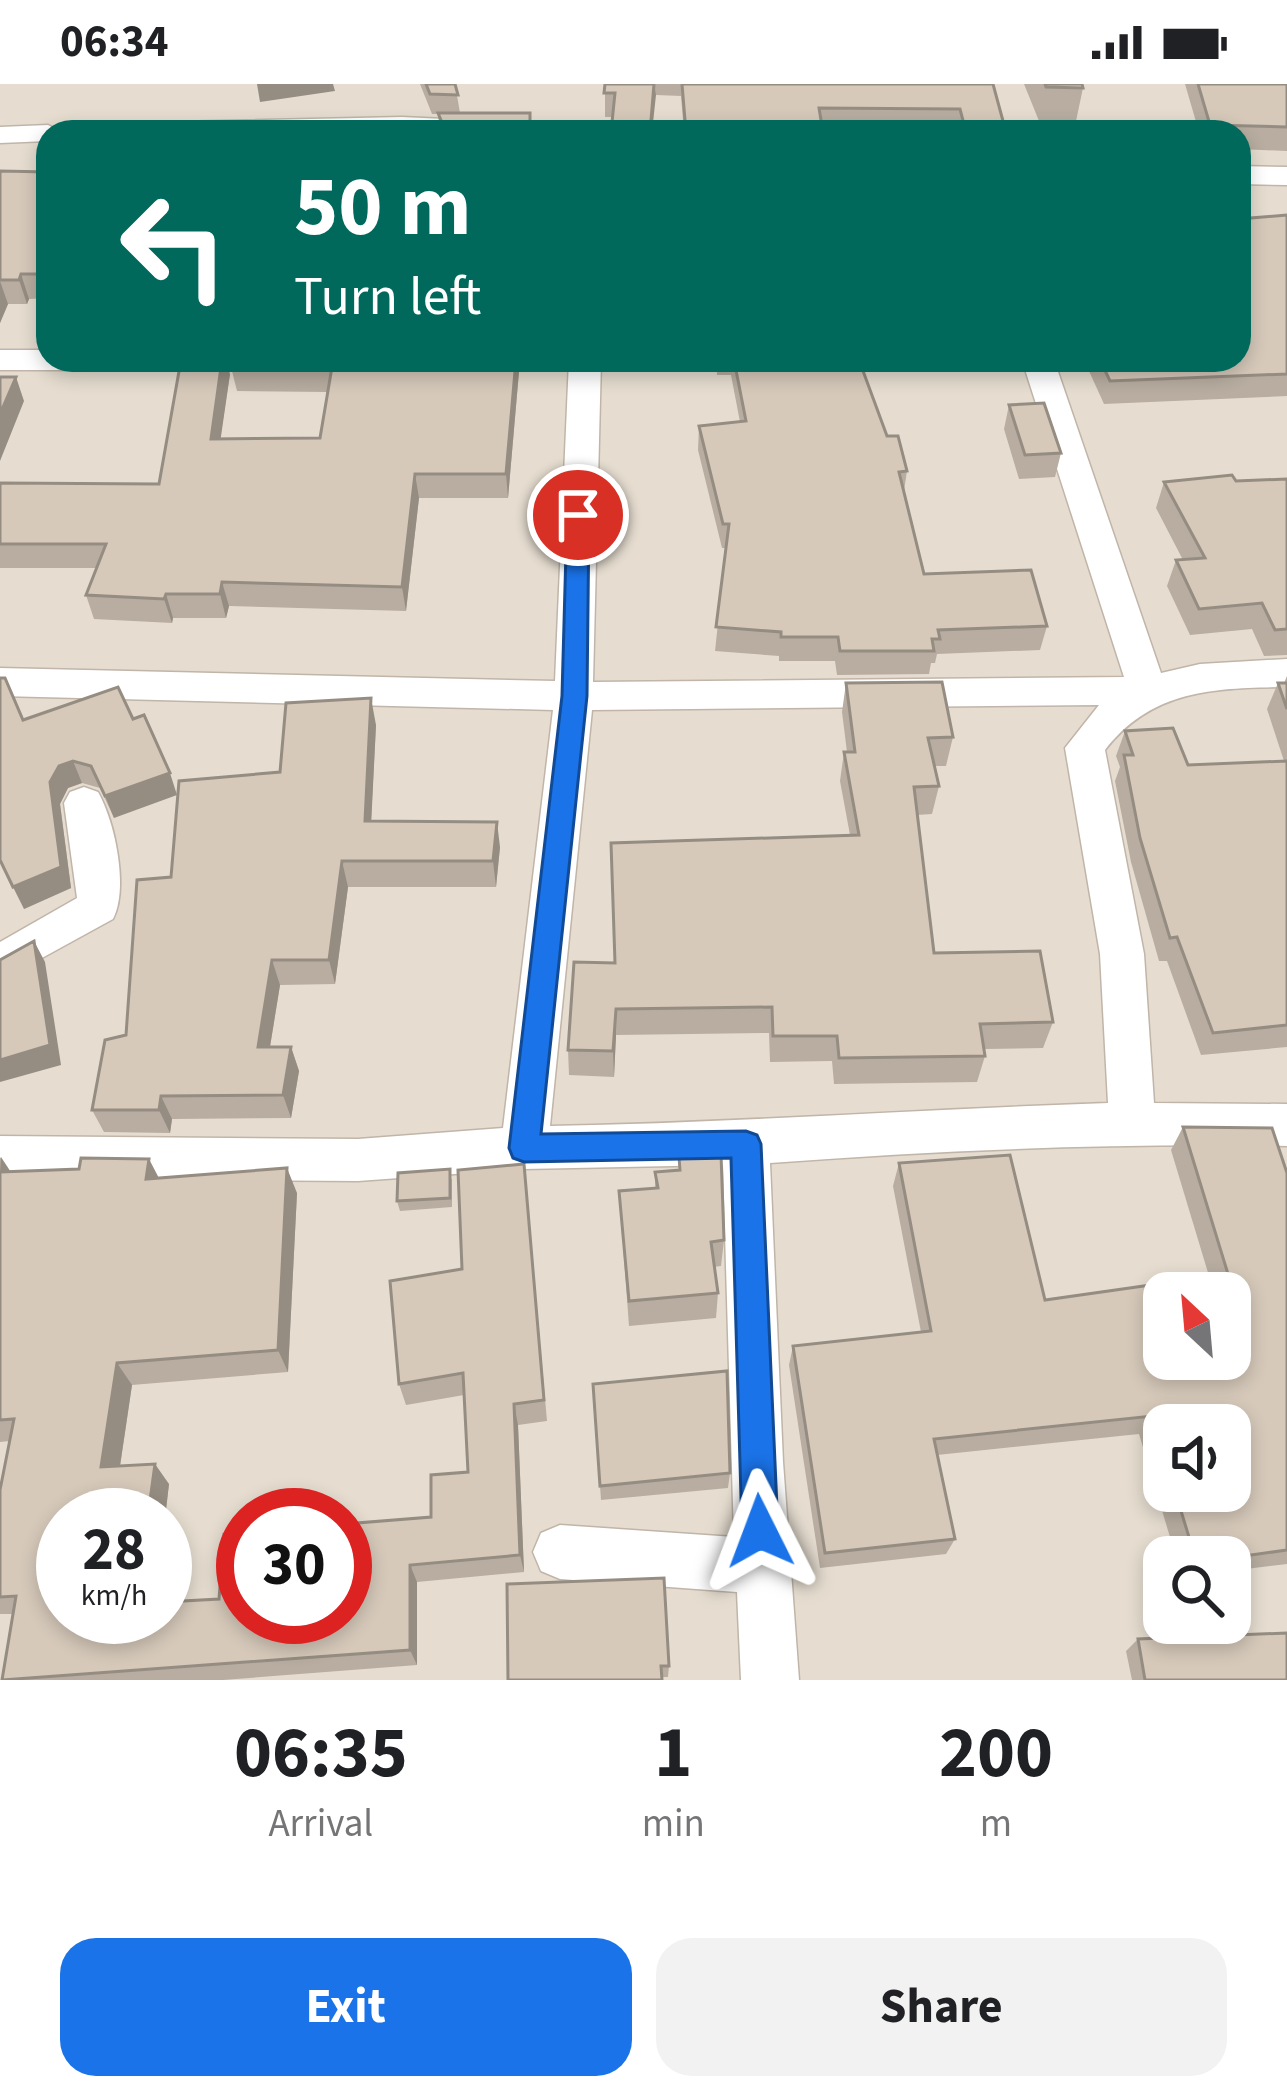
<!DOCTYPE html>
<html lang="en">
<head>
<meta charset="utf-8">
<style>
  body { margin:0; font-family:"Source Sans 3",sans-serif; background:#f2f2f2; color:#202124; height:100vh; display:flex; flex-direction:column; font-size:45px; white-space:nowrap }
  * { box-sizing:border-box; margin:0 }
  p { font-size:39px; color:#757577 }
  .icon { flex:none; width:66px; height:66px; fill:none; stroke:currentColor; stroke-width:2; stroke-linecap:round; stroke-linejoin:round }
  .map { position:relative; height:1596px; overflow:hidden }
  .drawer { display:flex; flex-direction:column; background:#fff; flex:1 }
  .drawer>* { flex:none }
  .hud { position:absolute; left:36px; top:36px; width:1215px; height:252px; border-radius:36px; box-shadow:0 6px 18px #0003; background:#00695c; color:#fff; overflow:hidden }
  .needle { width:78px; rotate:334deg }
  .tools { position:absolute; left:1143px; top:1188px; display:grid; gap:24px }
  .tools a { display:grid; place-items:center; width:108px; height:108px; border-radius:24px; background:#fff; box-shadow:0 6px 18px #0003; font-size:60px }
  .speed { position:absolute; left:36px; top:1404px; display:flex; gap:24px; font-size:60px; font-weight:700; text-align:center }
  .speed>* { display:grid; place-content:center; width:156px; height:156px; border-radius:50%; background:#fff; box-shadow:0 6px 18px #0003; line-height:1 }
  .speed small { font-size:30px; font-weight:400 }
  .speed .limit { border:18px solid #d22; background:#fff; color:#111 }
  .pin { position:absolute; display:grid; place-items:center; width:102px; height:102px; color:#fff; margin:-51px; border:6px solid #fff; border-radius:50%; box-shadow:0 3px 12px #0007 }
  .me { position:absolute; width:132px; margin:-66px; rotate:357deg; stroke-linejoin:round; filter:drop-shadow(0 0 9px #0008) }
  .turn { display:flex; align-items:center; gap:42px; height:252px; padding:0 60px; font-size:54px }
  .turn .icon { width:156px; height:156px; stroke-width:2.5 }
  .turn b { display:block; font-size:84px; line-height:102px }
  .eta { display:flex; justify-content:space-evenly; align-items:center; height:204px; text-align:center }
  .eta b { font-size:72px; font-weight:700; line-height:84px }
  .cta { display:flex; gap:24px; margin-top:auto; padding:24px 60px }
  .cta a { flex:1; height:138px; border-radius:36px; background:#1a73e8; color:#fff; font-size:48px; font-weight:700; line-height:138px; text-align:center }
  .cta a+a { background:#f2f2f2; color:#202124 }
  .status { display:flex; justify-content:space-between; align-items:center; height:84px; padding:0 60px; background:#fff; direction:ltr }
  .status svg { height:33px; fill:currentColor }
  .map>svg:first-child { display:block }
  .residential { fill:#e6ddd0; fill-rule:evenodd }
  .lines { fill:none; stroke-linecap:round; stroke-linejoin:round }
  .minor-casing { stroke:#c0b5a8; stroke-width:3 }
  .minor { fill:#fff; fill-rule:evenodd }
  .wall { fill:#b8ada0; fill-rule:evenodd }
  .shaded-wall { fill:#968d82 }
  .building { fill:#d6c9ba; stroke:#968d82; stroke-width:3; fill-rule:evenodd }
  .route { fill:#1a73e8; stroke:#114b97; stroke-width:3 }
</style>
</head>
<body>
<div class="status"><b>06:34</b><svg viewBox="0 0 49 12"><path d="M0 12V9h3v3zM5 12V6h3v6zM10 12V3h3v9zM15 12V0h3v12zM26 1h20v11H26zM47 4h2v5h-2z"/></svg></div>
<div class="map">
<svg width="1287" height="1596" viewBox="0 0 1287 1596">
  <rect width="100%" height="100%" fill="#f2ece2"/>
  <path class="residential" d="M0,0H1287V1596H0ZM48,48H1239V276H48ZM1164,1209H1230V1275H1164ZM1164,1341H1230V1407H1164ZM63,1431H165V1533H63ZM243,1431H345V1533H243ZM1164,1473H1230V1539H1164Z"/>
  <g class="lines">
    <defs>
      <path id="minor" d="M402,33L556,40L570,48H66L80,40Z
        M48,41L61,48H48V57L0,59V43Z
        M1239,82L1287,83V101L1239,100Z
        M0,266H48V276H132L116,286H0Z
        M569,276H601L593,598L1124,593L1022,276H1054L1161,589L1200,580L1287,575V603C1216,604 1152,605 1105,666L1144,870L1154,1019L1287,1020V1062C1114,1059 943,1066 770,1079L783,1378L799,1596H741L737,1508L560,1495L541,1487L533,1468L541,1449L560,1441L734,1453L723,1081L524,1085L358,1097L0,1094V1052L358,1055L503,1044L553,626L0,612V584L555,597ZM1099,621L1065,664L1100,870L1108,1019C921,1025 736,1039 550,1042L592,626Z
        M84,703L98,708C115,738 129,804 113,835L0,897V858L77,814L64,719L70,708Z"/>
    </defs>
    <use href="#minor" class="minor-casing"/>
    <use href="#minor" class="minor"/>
  </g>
  <path class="wall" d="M420,0H455L460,29H530L531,48H440L438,30H432Z
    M605,0H993L1006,48H684L681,12L656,11L612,33H605Z
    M1024,0H1082L1083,4L1076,37H1039Z
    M1185,0H1287V67L1239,65V48H1199Z
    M0,87L48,88V214L29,215L27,220H8L0,239Z
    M1287,131V312L1104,320L1084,276H1239Z
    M233,276H520L508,414H419L406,527L229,522L226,534H173L172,539L94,535L86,511L96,484H0V399L159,400L230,290L220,355L320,354L328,308L237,307L231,283Z
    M716,276H859L887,352L907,387L904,407L924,490L1047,542L1040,566L937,570L935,579H931L929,590L837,591L835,577H779V572L715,567L726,464H722L698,366L699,342L740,338L731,291H717Z
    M1009,321L1061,369L1055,393L1019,395L1004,345Z
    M1287,395V571L1264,572L1252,545L1190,551L1167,502L1176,476H1183L1156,424L1164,398Z
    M1287,592V963L1201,971L1167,877H1159L1131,778L1115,697L1120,683L1116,672L1125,647L1188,681L1284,677L1267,625L1278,599H1284Z
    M846,599L953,653L946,682H934L939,702L932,730L917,731L934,869L1053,938L1043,964L984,965L985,972L977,998L834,1000L832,977L770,978L769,949L616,951L614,993L569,991L568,966L615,879L850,751L840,697L844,668H847L842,628Z
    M118,603L114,734L100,704L82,699L68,704L60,720L71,804L24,825L23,636Z
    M376,641L371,737L500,763L496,803H348L335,900L280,901L270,963H291L299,987L291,1034L172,1035L170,1049L104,1048L92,1026L126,951L171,793L280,688Z
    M1183,1043L1287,1089V1480L1230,1487V1473H1176L1139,1350L937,1371L955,1455L946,1470L820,1484L789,1281L793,1262L921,1248L893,1102L899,1079L1045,1216L1209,1192L1171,1066ZM1164,1341L1230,1407H1164Z
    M0,1073L10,1088L159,1094L297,1109L288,1288L132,1301L120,1382L169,1400L165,1434V1431L63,1533L219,1515L431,1433L468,1388L464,1311L406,1321L399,1300L462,1185L524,1080L547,1337L518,1341L524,1488L417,1498V1581L223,1596H2L13,1530H0V1406L10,1357L0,1358Z
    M679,1073L724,1156L721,1182L714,1183L718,1209L716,1234L629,1242L619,1107L655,1104V1088L679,1086Z
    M452,1095V1123L400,1127L397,1117Z
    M593,1300L730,1389L728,1404L601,1416Z
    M1138,1555L1287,1596H1132L1126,1567Z
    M669,1582L668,1593L508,1596Z"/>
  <path class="shaded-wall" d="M257,0H333L335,7L260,18Z
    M654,0L656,11L652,48H650Z
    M21,190L29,215L27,220L19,196Z
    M0,197L8,220L0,239Z
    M222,276H226L230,290L217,380L211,355Z
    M516,276H520L508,414L506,390Z
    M16,293L24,317L0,377V330Z
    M415,390L419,414L406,527L402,503Z
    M222,498L229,522L226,534L220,510Z
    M166,510L173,534L172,539L164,515Z
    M371,614L376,641L370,763L365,737Z
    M73,677L82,699L68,704L60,720L71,804L24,825L13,803L50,698L59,682Z
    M170,689L177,711L114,734L105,712Z
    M497,738L500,763L496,803L493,777Z
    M342,777L348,803L335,900L329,876Z
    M34,857L45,878L61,981L0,998V976Z
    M272,876L280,901L266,987L258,963Z
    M616,925V951L614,993L613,967Z
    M291,963L299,987L291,1034L283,1011Z
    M161,1012L172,1035L170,1049L159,1026Z
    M1,1073L18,1099L0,1089Z
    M149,1075L162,1100L146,1095Z
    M287,1084L297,1109L288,1288L278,1266Z
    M117,1279L132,1301L117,1402L101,1383Z
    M514,1320L518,1341L524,1488L520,1471Z
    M155,1380L169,1400L165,1434V1431H148Z
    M410,1481L417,1498V1581L410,1566Z"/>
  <path class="building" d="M426,0H455L458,11L430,10Z
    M605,0H654L650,48H611L615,9H604Z
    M682,0H993L1006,48H966L960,25L819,24L823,48H686Z
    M1045,0H1082L1083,4L1046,3Z
    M1198,0H1287V43L1210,41Z
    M438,29H530V48H446Z
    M0,87L48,88V190H21L19,196H0Z
    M1287,131V290L1110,297L1100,276H1239V135Z
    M181,276H222L211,355L320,354L332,283H231L233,276H516L506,390H415L402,503L222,498L220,510H166L164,515L86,511L106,460H0V399L159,400Z
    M734,276H859L887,352H898L907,387L899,388L924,490L1031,486L1047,542L938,546L940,555H932L934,567H840L838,553H781V548L716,543L729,440H723L699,342L746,337Z
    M0,293H16L0,330Z
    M1044,319L1061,369L1025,371L1009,321Z
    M1232,391L1236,397L1287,395V545L1275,546L1262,519L1199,525L1176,476L1205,474L1164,398Z
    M0,594H5L23,636L118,603L133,635L144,631L170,689L105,712L91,682L73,677L59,682L50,698L61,783L13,803L0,776Z
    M942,598L953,653L928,654L939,702L914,703L934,869L1040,867L1053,938L980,940L985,972L839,974L837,952H773L772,923L616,925L613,967L568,966L574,878L615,879L611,759L859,751L844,668H855L846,599Z
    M1278,599H1287V625Z
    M371,614L365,737L497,738L493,777H342L329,876H272L258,963H291L283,1011L161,1012L159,1026H92L105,956L126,951L137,796L171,793L179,697L280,688L286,619Z
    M1173,644L1188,681L1287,677V941L1213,949L1177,853L1170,854L1140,754L1124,671H1133L1125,647Z
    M34,857L50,961L0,976V876Z
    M1183,1043L1272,1044L1287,1089V1466L1230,1474L1195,1473L1175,1407H1230V1341H1164V1371L1152,1332L934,1355L955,1455L825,1469L793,1262L931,1247L899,1079L1010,1071L1045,1216L1228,1190ZM1164,1209H1230V1275H1164Z
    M721,1070L724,1156L711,1158L718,1209L629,1217L619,1107L658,1104L655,1088L680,1086L679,1073Z
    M81,1074L149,1075L146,1095L287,1084L278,1266L117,1279L101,1383L155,1380L148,1431H63V1533H165V1518L219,1515L224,1450L243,1448V1533H345V1440L431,1433V1391L468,1388L463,1289L399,1300L390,1197L462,1185L458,1086L524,1080L544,1316L514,1320L520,1471L410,1481V1566L2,1596L16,1512L0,1513V1406L14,1335L0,1336V1088L79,1085Z
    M450,1085V1114L397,1117L398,1089Z
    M727,1287L730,1389L600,1402L593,1300Z
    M664,1494L669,1582H661L662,1596H508L507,1500Z
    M1287,1549V1596H1145L1138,1555Z"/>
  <path class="route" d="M578,423L589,431L587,612L541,1050L746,1047L757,1051L761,1060L778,1447L772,1460L760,1465L747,1460L742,1447L731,1074L524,1078L513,1074L509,1064L562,612L567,431Z"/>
</svg>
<div class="tools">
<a><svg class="needle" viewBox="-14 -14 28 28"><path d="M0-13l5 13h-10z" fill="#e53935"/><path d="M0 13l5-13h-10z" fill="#757577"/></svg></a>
<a><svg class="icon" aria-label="sound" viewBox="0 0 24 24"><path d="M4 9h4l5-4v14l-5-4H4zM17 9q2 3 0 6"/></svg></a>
<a><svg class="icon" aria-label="search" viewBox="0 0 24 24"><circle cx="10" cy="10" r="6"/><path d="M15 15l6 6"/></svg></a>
</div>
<div class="speed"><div>28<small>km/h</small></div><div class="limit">30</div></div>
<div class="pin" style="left:578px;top:431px;background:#d93025"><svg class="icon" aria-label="arrive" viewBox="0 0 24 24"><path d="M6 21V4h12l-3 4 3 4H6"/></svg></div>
<svg class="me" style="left:760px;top:1447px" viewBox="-20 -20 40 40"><path d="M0-17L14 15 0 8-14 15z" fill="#1a73e8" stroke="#fff" stroke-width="4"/></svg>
<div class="hud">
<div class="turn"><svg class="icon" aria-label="left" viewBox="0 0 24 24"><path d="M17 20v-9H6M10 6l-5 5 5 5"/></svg><div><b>50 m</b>Turn left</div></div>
</div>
</div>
<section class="drawer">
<div class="eta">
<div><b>06:35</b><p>Arrival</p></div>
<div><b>1</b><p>min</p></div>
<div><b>200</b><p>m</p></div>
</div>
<div class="cta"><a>Exit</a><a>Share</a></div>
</section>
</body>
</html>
